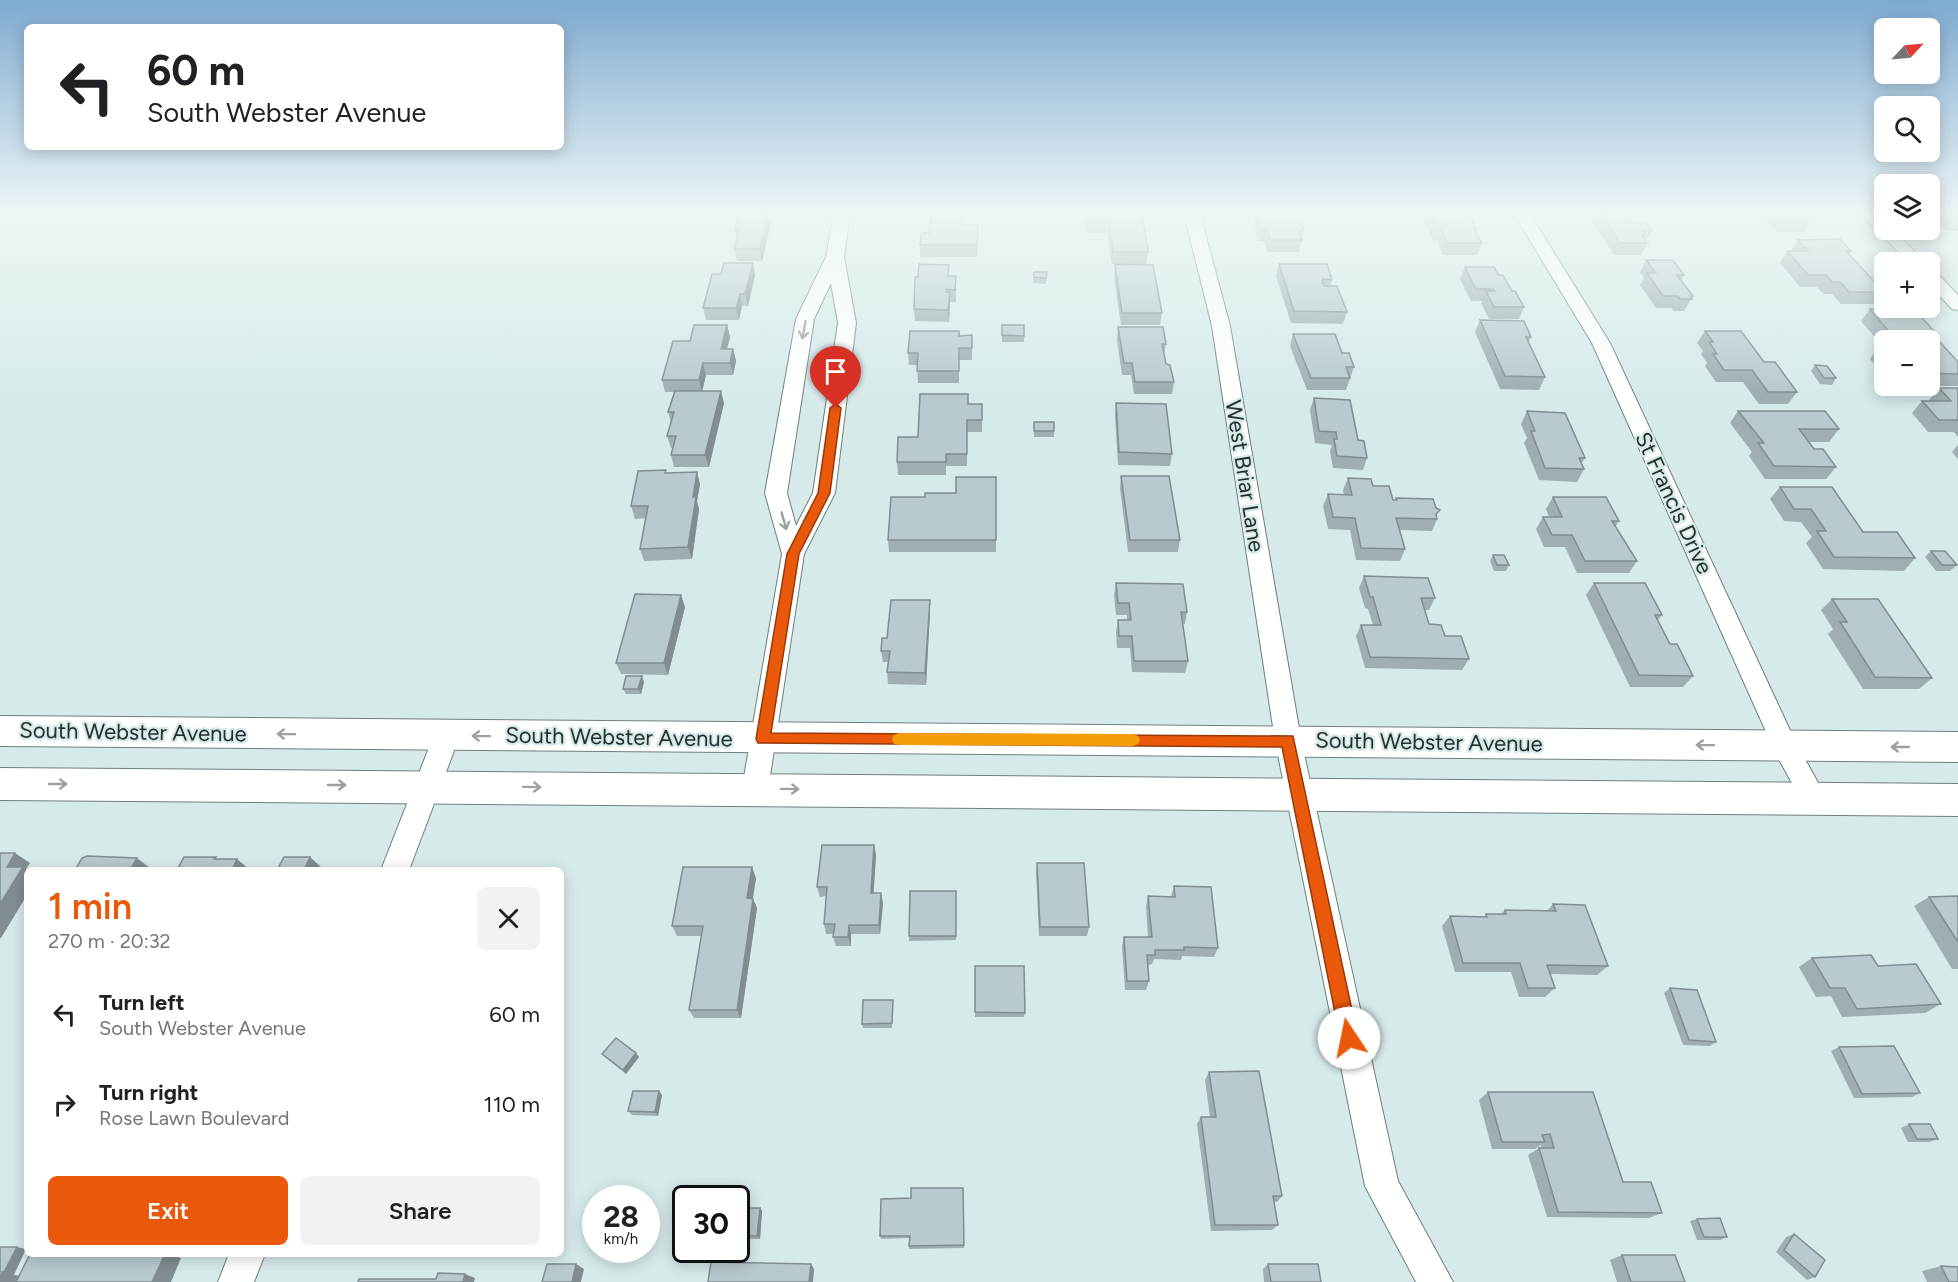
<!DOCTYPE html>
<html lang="en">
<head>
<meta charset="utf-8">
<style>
  body { margin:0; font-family:Figtree,sans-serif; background:#f2f2f2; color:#202124; height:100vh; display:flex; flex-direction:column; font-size:22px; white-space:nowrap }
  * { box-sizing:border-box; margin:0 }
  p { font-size:20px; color:#757577 }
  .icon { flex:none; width:33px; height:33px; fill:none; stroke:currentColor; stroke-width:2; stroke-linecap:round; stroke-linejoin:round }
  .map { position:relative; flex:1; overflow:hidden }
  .panel { position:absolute; left:24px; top:867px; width:540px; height:390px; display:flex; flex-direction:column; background:#fff; border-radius:9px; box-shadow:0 3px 15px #0003 }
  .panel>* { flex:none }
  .top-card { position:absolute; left:24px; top:24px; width:540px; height:126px; border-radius:9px; box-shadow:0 3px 15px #0003; background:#fff; color:#202124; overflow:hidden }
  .needle { width:39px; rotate:64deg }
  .controls { position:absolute; left:1874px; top:18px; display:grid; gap:12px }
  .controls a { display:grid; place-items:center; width:66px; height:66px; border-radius:9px; background:#fff; box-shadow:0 3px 15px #0003; font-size:30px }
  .speed { position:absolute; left:582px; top:1185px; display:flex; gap:12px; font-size:30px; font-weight:700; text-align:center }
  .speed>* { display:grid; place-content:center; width:78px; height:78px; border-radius:50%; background:#fff; box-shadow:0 3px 15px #0003; line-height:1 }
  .speed small { font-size:15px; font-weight:400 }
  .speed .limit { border:3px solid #111; border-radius:9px; background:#fff; color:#111 }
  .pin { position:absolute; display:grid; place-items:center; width:51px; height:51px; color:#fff; margin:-62px -26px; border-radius:50% 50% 50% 0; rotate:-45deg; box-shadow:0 0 6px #0007 }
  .pin .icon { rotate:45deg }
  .me { position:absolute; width:66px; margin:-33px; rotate:349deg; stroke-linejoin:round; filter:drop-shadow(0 0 4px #0008) }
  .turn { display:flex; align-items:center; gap:21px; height:126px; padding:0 24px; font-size:27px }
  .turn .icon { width:78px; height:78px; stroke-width:2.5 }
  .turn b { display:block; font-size:42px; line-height:51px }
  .round { display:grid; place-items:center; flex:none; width:63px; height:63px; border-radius:9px; background:#f2f2f2 }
  .overview { display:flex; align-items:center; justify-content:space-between; height:102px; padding:0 24px }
  h1 { font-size:36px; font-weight:600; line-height:45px; color:#ea580c }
  .button { display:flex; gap:12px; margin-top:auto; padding:12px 24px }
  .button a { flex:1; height:69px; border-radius:9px; background:#ea580c; color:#fff; font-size:24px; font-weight:600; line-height:69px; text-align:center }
  .button a+a { background:#f2f2f2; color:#202124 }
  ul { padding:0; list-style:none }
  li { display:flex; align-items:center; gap:18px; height:90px; padding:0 24px }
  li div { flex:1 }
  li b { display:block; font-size:22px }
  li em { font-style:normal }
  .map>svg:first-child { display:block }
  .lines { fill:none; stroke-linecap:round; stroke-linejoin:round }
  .street-casing { stroke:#6e7f7f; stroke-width:2 }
  .secondary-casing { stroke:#6e7f7f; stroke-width:2 }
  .street { fill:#fff; fill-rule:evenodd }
  .secondary { fill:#fff; fill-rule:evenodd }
  .wall { fill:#9eaeb1 }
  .shaded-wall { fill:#818d90 }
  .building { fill:#b8cace; stroke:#818d90; stroke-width:1.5 }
  .oneway { stroke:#9da0a0 }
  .route { fill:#ea580c; stroke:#983908; stroke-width:1.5 }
  .slow { fill:#f59e0b }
  .labels { text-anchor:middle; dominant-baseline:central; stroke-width:4.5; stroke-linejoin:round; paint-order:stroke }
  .street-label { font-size:22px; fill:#262d2d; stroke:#d7eaea }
</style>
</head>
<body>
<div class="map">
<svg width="1958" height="1282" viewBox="0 0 1958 1282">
  <rect width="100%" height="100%" fill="#d7eaea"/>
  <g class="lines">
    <defs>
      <path id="street" d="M834,214H850L844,257L856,323L835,493L804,554L768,789L764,797L755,801L746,797L742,789L782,554L765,493L796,319L826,257ZM831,283L838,323L813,493L796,526L787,493L814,319Z
        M1184,214H1200L1230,326L1301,740L1398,1181L1453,1282H1416L1365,1186L1275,740L1212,326Z
        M1514,214H1530L1610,343L1795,741L1827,799L1823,807L1814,811L1805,807L1776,754L1592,343Z
        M1861,214H1878L1884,220V230H1893L1925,262H1908Z
        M1929,270L1935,271L1958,295V310L1952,309L1929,285Z
        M447,724L456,727L460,735L409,870H381L434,735L438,727Z
        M229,1254H265L254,1282H218Z"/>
      <path id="secondary" d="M0,716L1958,732V762L0,746Z
        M0,768L1958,784V816L0,800Z"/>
    </defs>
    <use href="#street" class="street-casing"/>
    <use href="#secondary" class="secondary-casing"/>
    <use href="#street" class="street"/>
    <use href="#secondary" class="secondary"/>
  </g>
  <path class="wall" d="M739,214H769L771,223L762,261H737L734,249L737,240L735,230Z
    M962,214V225H978L977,257H920V245L929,233Z
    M1084,214H1142L1148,252L1146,264H1112L1107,233H1085L1084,221Z
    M1256,214L1304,230L1299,252H1268L1264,241H1258L1254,226Z
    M1421,214H1468L1477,229L1476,232L1482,243L1477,255H1443L1437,240H1433Z
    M1593,214H1627L1633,223L1652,230L1646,240L1648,243L1641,255H1614L1591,219Z
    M1762,214H1807L1812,220L1804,232H1778Z
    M1931,214H1958V231H1947Z
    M1798,240L1851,251L1849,255L1884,292L1875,304H1841L1832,294H1824L1817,287H1800L1780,263L1787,251H1791Z
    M1646,260L1684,275L1681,280L1693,296L1684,311H1673L1672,308H1656L1640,285L1644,278L1640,272Z
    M753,263L755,275L748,306H742L739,320H706L703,308L721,274Z
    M1115,264L1162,313L1160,325H1121L1114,277Z
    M1279,264L1332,280L1330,286L1347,312L1343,324L1291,323L1276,276Z
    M1465,267L1499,275L1512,291L1524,307L1519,319H1489L1481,303L1482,301H1471L1460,279Z
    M1034,272H1047L1046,284L1033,283Z
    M949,276H956V302H950L949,322L915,321L914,309Z
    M1870,309L1934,331L1932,333L1958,362V386H1929V340H1884V373H1882L1870,359L1879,346H1882L1861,321Z
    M1480,320L1531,337L1528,343L1545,377L1539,390L1500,389L1475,332Z
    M727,325L730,337L727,349H733L736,361L733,375H706L702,391L724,403L709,467H674L671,455L673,448H671L667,436L671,422L668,412L674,392H665L662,380L690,341Z
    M1024,325V342H1002V335Z
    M1118,327L1166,344L1164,355L1166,364L1174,382L1172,394H1134L1131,375H1122L1117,340Z
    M1705,331L1764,362L1797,392L1788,404H1759L1743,382H1716L1705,366L1707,363L1701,354L1703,351L1697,343Z
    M1293,334L1342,353L1354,367L1346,390H1307L1290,346Z
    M972,335V360H959V383H918L917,365H909L908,353L959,336Z
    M1815,365L1836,378L1832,385L1820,384L1811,371Z
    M1939,388H1958V437L1954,432H1928L1912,413L1922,401H1929V400Z
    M1314,398L1358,440L1367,458L1363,470L1333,468L1330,451L1332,445L1315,443L1310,410Z
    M1116,403L1172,454L1170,466L1118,465L1115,415Z
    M968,404H982V432H967V466H946V475H898L897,462Z
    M1527,411L1585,458L1581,464L1584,469L1577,482L1539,480L1524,443L1527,438L1521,424Z
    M1738,411L1839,429L1829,442H1808L1814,449L1836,467L1826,479H1765L1749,456L1752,452L1730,423Z
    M1034,422L1054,431V437H1034Z
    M1958,445V459L1952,452Z
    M667,473L700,484L697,501L699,509L692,559L644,561L640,549L646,518L635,519L631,506Z
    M1121,476L1180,540L1178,552H1128L1120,488Z
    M1348,478L1373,486L1393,500H1395L1396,498L1437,518V519L1432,531L1400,530L1405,549L1400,561L1356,560L1350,530L1328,529L1323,506L1328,494L1344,495L1343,490Z
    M1780,487L1863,532L1915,558L1904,571L1823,569L1806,543L1812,537L1801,522L1784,521L1770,499Z
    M956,493L996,540V552H889L888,540L925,497Z
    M1553,497L1619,521L1615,527L1637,561L1629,573H1577L1565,547H1544L1536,529L1543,517H1549L1546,509Z
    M1931,551L1957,565L1950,571H1936L1925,557Z
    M1493,555L1509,565L1506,571H1494L1490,561Z
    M1364,576L1435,598L1429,610H1425L1429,624L1445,636L1469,659L1462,670L1365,668L1356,636L1361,625H1373L1368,609L1365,608L1359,588Z
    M1116,583L1187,612L1185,624H1183L1188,661L1185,673L1132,672L1130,648H1117L1116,632L1118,620H1127V615H1116L1114,595Z
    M1594,583L1662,615L1658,620L1670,644L1693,676L1683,687H1630L1586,595Z
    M1832,599L1932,678L1919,689H1863L1828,634L1833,629L1821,610Z
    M930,600V612L926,685L888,684L887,672L888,662H883L881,651L887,638Z
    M685,607L668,675L621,674L616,663Z
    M644,682L641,694H626L623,689Z
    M874,845L876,855L873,893L883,903L880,934H851V946H836L833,937L834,934H826L824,924L826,896L820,897L817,887Z
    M1037,863L1089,927L1087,936H1039L1036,873Z
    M756,878L753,899L757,908L741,1018H694L689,1010L702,936H677L672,926Z
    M1174,886L1218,948L1214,957L1182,956L1181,960L1154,959L1152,964L1148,965L1149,981L1146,990H1125L1122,946L1124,937H1148L1146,906L1148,896L1171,897Z
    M956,891V940L909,941V936Z
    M1958,896V969H1952L1914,906L1929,897Z
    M1553,904L1608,966L1597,975L1550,974L1555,988L1545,997H1519L1511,972H1455L1442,926L1450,916L1484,917L1486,914H1501L1505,910L1547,911Z
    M1812,958L1878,966L1941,1004L1925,1013L1842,1017L1831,996L1816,997L1799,967Z
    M975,966L1025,1013L1024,1017H975Z
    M1670,988L1716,1042L1710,1046L1683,1045L1664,993Z
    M893,1000V1005L892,1028H863L862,1024Z
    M1839,1047L1920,1093L1912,1097L1854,1098L1831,1051Z
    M636,1053L639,1057L626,1074L606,1058L602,1054Z
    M1209,1072L1282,1196L1277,1202H1274L1278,1225L1272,1230L1211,1231L1197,1124L1201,1117H1210L1205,1080Z
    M1488,1092L1623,1182L1662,1213L1649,1218L1547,1217L1528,1155L1539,1148H1541V1145L1535,1149H1492L1479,1100Z
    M662,1095L658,1116L632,1115L628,1111Z
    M1909,1124L1938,1139L1929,1142H1908L1901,1128Z
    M963,1188L964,1248L909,1249V1238L881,1239L880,1236L911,1198Z
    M736,1208L762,1211L760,1239H736Z
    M1697,1219L1727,1237L1720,1240H1697L1690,1221Z
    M1794,1234L1815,1277L1807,1280L1776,1252L1786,1237Z
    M1622,1255L1685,1282H1617L1610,1260Z
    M1268,1264L1321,1282H1264L1263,1269Z
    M1941,1266L1958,1282H1927L1922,1271Z"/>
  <path class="shaded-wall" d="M768,214H769L771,223L762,261L760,249Z
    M753,263L755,275L748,306L745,294Z
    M950,292V304L949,322L948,310Z
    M740,294L742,306L739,320L736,308Z
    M727,325L730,337L724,361L721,349Z
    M733,349L736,361L733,375L730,363Z
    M703,363L706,375L702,392L699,380Z
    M721,391L724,403L709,467L705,455Z
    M697,472L700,484L697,501L699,509L692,559L688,547L693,497Z
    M681,595L685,607L668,675L664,663Z
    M930,600V612L926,685L925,673Z
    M642,676L644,682L641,694L638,689Z
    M874,845L876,855L873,903L871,893Z
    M15,853L30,863L26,869L27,895L1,938H0V904L7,867Z
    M310,857L321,867L319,870L305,868Z
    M137,858L150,868L149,870H130Z
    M237,859L249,869V870H232Z
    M752,867L756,878L751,908L747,898Z
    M881,893L883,903L880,934L879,925Z
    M753,899L757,908L741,1018L737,1010Z
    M849,925L851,934V946L848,937Z
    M636,1053L639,1057L626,1074L623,1070Z
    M659,1091L662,1095L658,1116L655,1112Z
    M760,1208L762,1211L760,1239L757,1236Z
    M17,1247L26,1249L14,1275L21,1276L18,1282H0V1274Z
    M164,1254H178L177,1257L181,1258L171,1282H152Z
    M576,1264L584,1269L581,1282H572Z
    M811,1264L814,1269L813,1282H809Z
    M465,1274L475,1278L474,1282H463Z"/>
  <path class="building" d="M739,214H768L760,249H734L739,230H735Z
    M931,214H962L961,225H978L977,245H920L921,233H929Z
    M1085,214H1142L1148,252H1113L1109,221H1086Z
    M1256,214H1299L1304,230H1298L1302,240H1270L1267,229H1261Z
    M1430,214H1468L1477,229H1474L1482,243H1447L1441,228H1437Z
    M1601,214H1627L1633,223H1647L1652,230H1642L1645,235H1642L1648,243H1620Z
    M1780,214H1807L1812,220H1785Z
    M1952,214H1958V219H1956Z
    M1840,239L1851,251H1846L1884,292H1849L1840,282H1832L1826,275H1808L1787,251H1808L1798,240Z
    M1646,260H1673L1684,275H1677L1693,296H1690L1692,299H1680L1678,296H1663L1647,273H1656Z
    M724,263H753L745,294H740L736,308H703L712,274H721Z
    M919,264L949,265L948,276H956L955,290L946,289V292H950L948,310L914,309L915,277H918Z
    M1115,264L1153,265L1162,313H1122Z
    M1279,264H1327L1332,280L1322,279L1324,286H1337L1347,312L1294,311Z
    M1465,267H1494L1499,275H1503L1512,291H1515L1524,307H1494L1486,291H1495L1493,289H1476Z
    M1034,272H1047L1046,278L1034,277Z
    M1870,309L1915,310L1934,331H1930L1958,362V374L1929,373V340H1896Z
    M1480,320L1524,321L1531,337H1526L1545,377L1505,376Z
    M694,325H727L721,349H733L730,363H703L699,380H662L673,341H690Z
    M1002,325H1024V336L1002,335Z
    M1118,327H1163L1166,344H1162L1166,364L1170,365L1174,382H1135L1132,363H1124Z
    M910,331H959V336L972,335V348H959V371H917L918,353H908Z
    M1705,331H1741L1764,362H1775L1797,392H1768L1752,370H1724L1713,354H1717L1709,342H1713Z
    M1293,334H1335L1342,353H1349L1354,367H1346L1350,378H1311Z
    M1879,346H1884V352Z
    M1815,365L1827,366L1836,378H1824Z
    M1939,388H1958V420H1939L1922,401H1951Z
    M675,391H721L705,455H671L676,436H667L674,412H668Z
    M920,394H968V404H982V420H967V454H946V462H897L898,437H918Z
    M1314,398L1350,400L1358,440L1364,441L1367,458L1337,456L1334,439H1337L1336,432L1319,431Z
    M1116,403L1166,404L1172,454L1119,452Z
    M1527,411L1565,413L1585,458H1579L1584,469L1545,468L1531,431H1535Z
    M1738,411H1825L1839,429H1799L1814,449H1823L1836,467L1774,466L1758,443H1764Z
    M1034,422H1054V431H1034Z
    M666,470L665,473L697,472L693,497H696L688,547L640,549L648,506H631L638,471Z
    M1121,476H1169L1180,540H1130Z
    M956,477H996V540H888L891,497H925V493H956Z
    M1348,478L1371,479L1373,486H1389L1393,500H1397L1396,498L1433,499L1436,508L1440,510L1436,514L1437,519L1396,518L1405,549L1361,548L1355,518L1333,517L1328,494L1352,495Z
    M1780,487H1832L1863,532H1897L1915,558L1834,557L1817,531H1826L1811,509H1794Z
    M1553,497H1606L1619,521H1612L1637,561H1585L1572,535H1552L1543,517H1562Z
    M1931,551H1945L1957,565H1942Z
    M1493,555H1504L1509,565H1497Z
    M1364,576L1428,578L1435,598H1421L1429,624L1441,625L1445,636H1461L1469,659L1370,657L1361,625H1381L1373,597H1370Z
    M1116,583L1183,584L1187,612H1181L1188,661H1134L1132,636H1119L1118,620H1131L1129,603H1118Z
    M1594,583H1645L1662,615H1655L1670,644H1677L1693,676L1639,675Z
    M635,594L681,595L664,663H616Z
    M1832,599H1878L1932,678L1875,677L1840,622H1847Z
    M891,600H930L925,673L887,672L890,651H881L882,638H887Z
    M626,676H642L638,689H623Z
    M822,845H874L871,893H881L879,925H849L848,937H833L835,924H824L827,887H817Z
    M0,853H15L7,867H23L0,904Z
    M87,856L137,858L130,870H75L82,858Z
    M184,857H216L214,859H237L232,870H177Z
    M284,857H310L305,868H320V870H256L257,868H278Z
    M1037,863H1084L1089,927H1040Z
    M683,867H752L747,898L753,899L737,1010H689L703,926H672Z
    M548,869V870H498Z
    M1174,886L1211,887L1218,948L1184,947V950H1155V955H1147L1149,981H1127L1124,937H1152L1148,896L1175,897Z
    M910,891H956V936H909Z
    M1958,896V942L1929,897Z
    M1553,904L1585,905L1608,966L1547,965L1555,988H1528L1520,963H1463L1450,916L1487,917L1486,914H1506L1505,910L1556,911Z
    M1871,955L1878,966L1916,964L1941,1004L1857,1009L1845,988H1830L1812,958Z
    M975,966H1024L1025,1013L975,1012Z
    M1670,988L1697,990L1716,1042L1689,1040Z
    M863,1000H893L892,1023L862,1024Z
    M616,1038L636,1053L623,1070L602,1054Z
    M1894,1046L1920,1093L1862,1094L1839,1047Z
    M1259,1071L1282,1196H1273L1278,1225H1215L1201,1117H1216L1209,1072Z
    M633,1091H659L655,1112L628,1111Z
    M1488,1092H1593L1623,1182H1651L1662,1213L1558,1212L1539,1148H1554L1550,1134L1542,1135L1545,1142H1502Z
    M1909,1124H1930L1938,1139H1917Z
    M911,1188H963L964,1245L909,1246L910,1236H880L881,1199L911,1198Z
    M736,1208H760L757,1236H736Z
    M1720,1218L1727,1237H1704L1697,1219Z
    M1794,1234L1825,1260L1815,1277L1784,1250Z
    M0,1247H17L4,1272H0Z
    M30,1254H165L152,1282H16Z
    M1622,1255H1675L1685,1282H1631Z
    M711,1262L811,1264L809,1282H708Z
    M547,1264H576L572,1282H542Z
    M1268,1264H1318L1321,1282H1271Z
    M1941,1266L1958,1267V1282H1949Z
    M438,1273L465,1274L463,1282H358L359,1279H436Z"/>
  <defs><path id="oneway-shaft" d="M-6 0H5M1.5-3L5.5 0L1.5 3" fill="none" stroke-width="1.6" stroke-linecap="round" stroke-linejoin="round" transform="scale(1.5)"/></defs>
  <g class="oneway">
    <use href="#oneway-shaft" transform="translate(804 330) rotate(100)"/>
    <use href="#oneway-shaft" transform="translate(784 521) rotate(74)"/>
    <use href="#oneway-shaft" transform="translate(286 734) rotate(-179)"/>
    <use href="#oneway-shaft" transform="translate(481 736) rotate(-179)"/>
    <use href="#oneway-shaft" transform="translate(1705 745) rotate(-179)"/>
    <use href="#oneway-shaft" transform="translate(1900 747) rotate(-180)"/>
    <use href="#oneway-shaft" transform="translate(58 784)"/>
    <use href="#oneway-shaft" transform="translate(337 785)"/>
    <use href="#oneway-shaft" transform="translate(532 787) rotate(1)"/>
    <use href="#oneway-shaft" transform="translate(790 789) rotate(1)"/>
  </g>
  <linearGradient id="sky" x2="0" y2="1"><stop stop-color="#7eaad0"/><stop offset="0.54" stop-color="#edf6f6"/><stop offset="1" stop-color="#edf6f6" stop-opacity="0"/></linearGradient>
  <rect width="1958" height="394" fill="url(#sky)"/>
  <path class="route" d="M836,404L841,408L830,493L799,554L771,733L1293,736L1358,1038L1355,1044L1349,1047L1343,1044L1340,1038L1282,747L758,743L756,739L787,554L818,493L830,408Z"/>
  <path class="slow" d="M899,733L1133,734L1138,736L1140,740L1138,744L1133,746L899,745L894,744L892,739L894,735Z"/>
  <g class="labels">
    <g class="street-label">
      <text transform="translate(1245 476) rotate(81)">West Briar Lane</text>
      <text transform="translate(1674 503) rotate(65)">St Francis Drive</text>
      <text transform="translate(133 732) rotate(1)">South Webster Avenue</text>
      <text transform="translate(619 737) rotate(1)">South Webster Avenue</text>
      <text transform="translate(1429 742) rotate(1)">South Webster Avenue</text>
    </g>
  </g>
</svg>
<div class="controls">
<a><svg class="needle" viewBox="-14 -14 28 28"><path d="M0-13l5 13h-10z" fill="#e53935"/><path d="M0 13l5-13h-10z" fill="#757577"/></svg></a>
<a><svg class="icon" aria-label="search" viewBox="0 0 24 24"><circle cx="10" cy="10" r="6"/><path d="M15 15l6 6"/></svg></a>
<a><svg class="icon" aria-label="layers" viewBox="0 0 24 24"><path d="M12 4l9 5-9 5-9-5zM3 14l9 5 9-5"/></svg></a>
<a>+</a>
<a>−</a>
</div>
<div class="speed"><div>28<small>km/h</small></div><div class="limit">30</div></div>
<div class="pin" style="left:836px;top:408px;background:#d93025"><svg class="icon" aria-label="arrive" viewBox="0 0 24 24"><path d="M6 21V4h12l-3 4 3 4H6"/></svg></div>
<svg class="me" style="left:1349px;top:1038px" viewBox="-20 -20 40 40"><circle r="19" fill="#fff"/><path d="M0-13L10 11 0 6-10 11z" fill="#ea580c"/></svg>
<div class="top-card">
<div class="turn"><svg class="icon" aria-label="left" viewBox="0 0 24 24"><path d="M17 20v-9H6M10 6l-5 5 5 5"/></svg><div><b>60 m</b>South Webster Avenue</div></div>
</div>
<section class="panel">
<div class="overview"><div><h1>1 min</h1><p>270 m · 20:32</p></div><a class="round"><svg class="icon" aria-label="close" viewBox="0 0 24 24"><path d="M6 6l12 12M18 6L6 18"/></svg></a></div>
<ul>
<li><svg class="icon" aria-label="left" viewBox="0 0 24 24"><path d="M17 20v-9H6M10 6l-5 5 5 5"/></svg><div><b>Turn left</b><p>South Webster Avenue</p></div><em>60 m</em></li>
<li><svg class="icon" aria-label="right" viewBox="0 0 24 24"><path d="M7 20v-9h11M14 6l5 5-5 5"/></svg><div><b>Turn right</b><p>Rose Lawn Boulevard</p></div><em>110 m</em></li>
</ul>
<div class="button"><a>Exit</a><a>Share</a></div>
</section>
</div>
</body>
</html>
